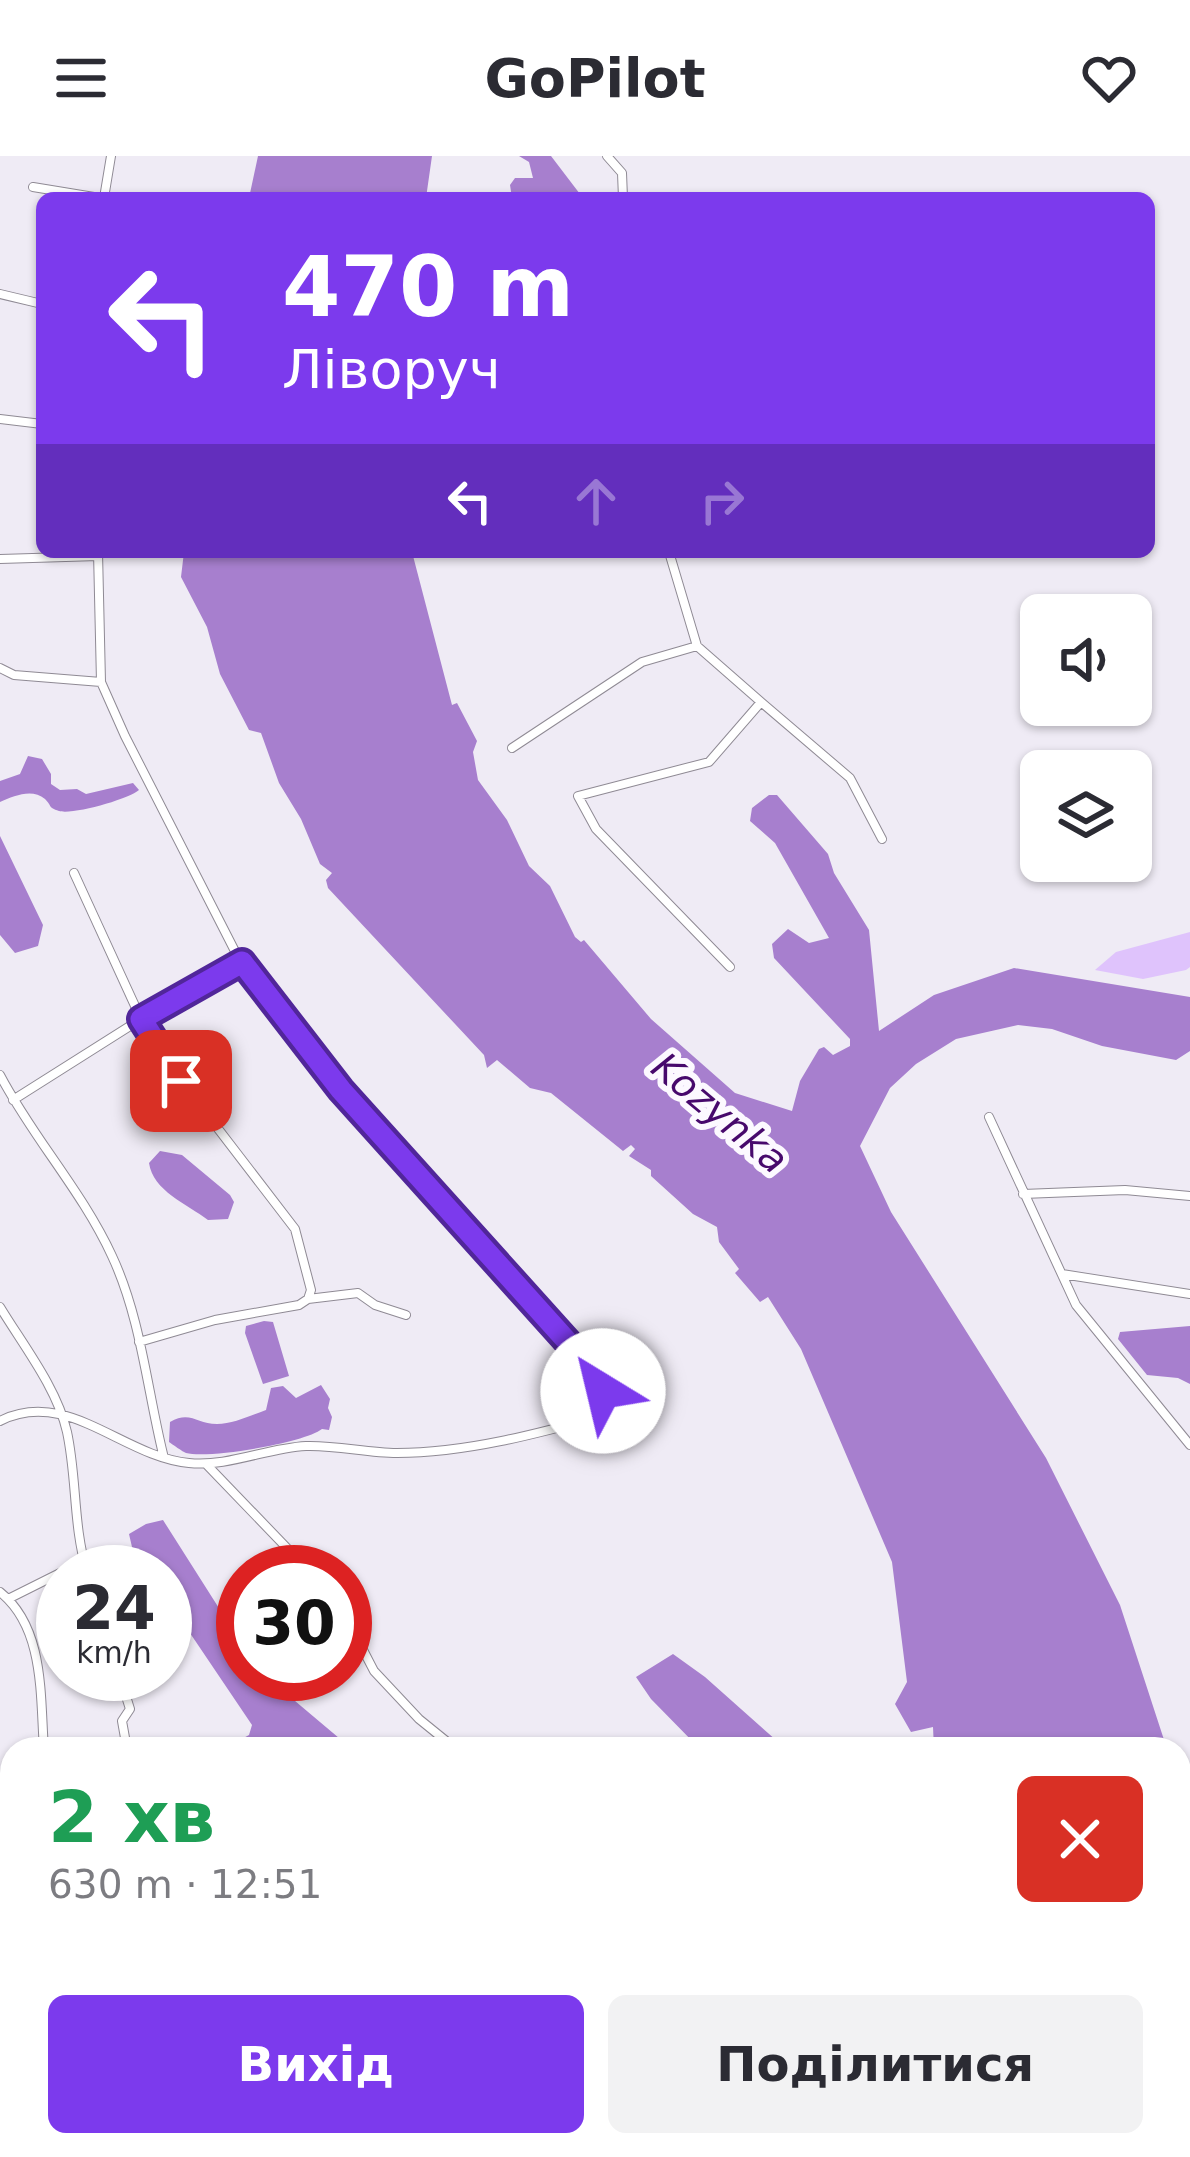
<!DOCTYPE html>
<html lang="uk">
<head>
<meta charset="utf-8">
<style>
  body { margin:0; font-family:"DejaVu Sans",sans-serif; background:#f2f2f3; color:#2b2b33; height:100vh; display:flex; flex-direction:column; font-size:45px; white-space:nowrap }
  * { box-sizing:border-box; margin:0 }
  p { font-size:39px; color:#7c7c81 }
  .icon { flex:none; width:66px; height:66px; fill:none; stroke:currentColor; stroke-width:2; stroke-linecap:round; stroke-linejoin:round }
  .map { position:relative; flex:1; overflow:hidden }
  .panel { position:absolute; left:0px; top:1581px; width:1191px; height:420px; display:flex; flex-direction:column; background:#fff; border-radius:36px 36px 0 0; box-shadow:0 3px 9px #0004 }
  .panel>* { flex:none }
  .banner { position:absolute; left:36px; top:36px; width:1119px; height:366px; border-radius:18px; box-shadow:0 3px 9px #0004; background:#7c3aed; color:#fff; overflow:hidden }
  .fabs { position:absolute; left:1020px; top:438px; display:grid; gap:24px }
  .fabs a { display:grid; place-items:center; width:132px; height:132px; border-radius:18px; background:#fff; box-shadow:0 3px 9px #0004; font-size:60px }
  .speed { position:absolute; left:36px; top:1389px; display:flex; gap:24px; font-size:60px; font-weight:700; text-align:center }
  .speed>* { display:grid; place-content:center; width:156px; height:156px; border-radius:50%; background:#fff; box-shadow:0 3px 9px #0004; line-height:1 }
  .speed small { font-size:30px; font-weight:400 }
  .speed .limit { border:18px solid #d22; background:#fff; color:#111 }
  .pin { position:absolute; display:grid; place-items:center; width:102px; height:102px; color:#fff; margin:-51px; border-radius:24px; box-shadow:0 6px 18px #0006 }
  .me { position:absolute; width:132px; margin:-66px; rotate:324deg; stroke-linejoin:round; filter:drop-shadow(0 0 9px #0008) }
  .turn { display:flex; align-items:center; gap:42px; height:252px; padding:0 48px; font-size:54px }
  .turn .icon { width:156px; height:156px; stroke-width:2.5 }
  .turn b { display:block; font-size:84px; line-height:102px }
  .lanes { display:flex; align-items:center; height:114px; padding:0 48px; background:#0003; justify-content:center; gap:60px; direction:ltr }
  .lanes .off { opacity:.35 }
  .round { display:grid; place-items:center; flex:none; width:126px; height:126px; border-radius:18px; background:#f2f2f3 }
  .summary { display:flex; align-items:center; justify-content:space-between; height:204px; padding:0 48px }
  h1 { font-size:72px; font-weight:600; line-height:90px; color:#1e9e55 }
  .cta { display:flex; gap:24px; margin-top:auto; padding:24px 48px }
  .cta a { flex:1; height:138px; border-radius:18px; background:#7c3aed; color:#fff; font-size:48px; font-weight:600; line-height:138px; text-align:center }
  .cta a+a { background:#f2f2f3; color:#2b2b33 }
  header { display:flex; justify-content:space-between; align-items:center; height:156px; padding:0 48px; background:#fff; font-size:54px; font-weight:600 }
  .map>svg:first-child { display:block }
  .green { fill:#dfc3fc }
  .water { fill:#a77fce }
  .lines { fill:none; stroke-linecap:round; stroke-linejoin:round }
  .street-casing { stroke:#8f8a94; stroke-width:10 }
  .street { stroke:#fff; stroke-width:8 }
  .route-casing { stroke:#51269a; stroke-width:30 }
  .route { stroke:#7c3aed; stroke-width:21 }
  .labels { text-anchor:middle; dominant-baseline:central; stroke-width:12; stroke-linejoin:round; paint-order:stroke }
  .water-label { font-size:39px; font-style:italic; fill:#47096c; stroke:#fcf9ff }
</style>
</head>
<body>
<header><svg class="icon" aria-label="menu" viewBox="0 0 24 24"><path d="M4 6h16M4 12h16M4 18h16"/></svg>GoPilot<svg class="icon" aria-label="heart" viewBox="0 0 24 24"><path d="M12 20l-8-8c-3-5 5-10 8-4 3-6 11-1 8 4z"/></svg></header>
<div class="map">
<svg width="1190" height="2001" viewBox="0 0 1190 2001">
  <rect width="100%" height="100%" fill="#efebf5"/>
  <path class="green" d="M1190,776V811L1186,814L1143,823L1095,814L1116,796Z"/>
  <path class="water" d="M258,0H432L426,42H249Z
    M519,0H551L583,42H512L510,29L515,22H533L529,6Z
    M184,396H412L452,549L457,547L477,585L473,596L478,624L507,664L529,710L550,730L575,781L581,786L584,784L651,863L735,937L792,955L800,925L819,893L824,891L833,899L850,890V883L774,802L772,788L788,773L809,787L829,782L775,687L750,665L752,652L769,639H777L828,698L834,717L869,774L879,875L934,839L1014,812L1190,841V895L1176,904L1102,890L1052,873L1018,869L956,883L916,908L890,932L860,990L891,1056L1046,1302L1120,1449L1167,1593H934L933,1571L911,1576L895,1548L907,1526L892,1406L801,1193L768,1141L760,1146L735,1117L739,1113L719,1086L717,1071L693,1058L651,1020V1014L629,1000L635,993L631,989L623,995L551,937L530,932L497,904L487,912L484,899L328,732L326,724L332,717L320,708L301,663L279,627L261,577L249,574L220,518L207,471L181,421Z
    M28,600L42,603L51,618V628L60,634L77,633L86,638L133,627L139,634C129,643 73,659 59,655C47,651 53,651 45,643C32,632 14,640 0,646V625L20,618Z
    M0,680L43,769L38,790L15,797L0,779Z
    M160,995L182,999L230,1039L234,1046L228,1063L208,1064C187,1048 153,1035 149,1007Z
    M264,1165L273,1166L289,1220L263,1228L245,1177L246,1170Z
    M1190,1170V1228L1178,1222L1147,1219L1118,1183L1120,1176Z
    M321,1229L330,1243L328,1252L332,1261L329,1274L322,1273C304,1287 209,1303 186,1297C183,1296 172,1288 169,1286L170,1266C190,1254 197,1268 217,1268C233,1268 252,1259 266,1254L271,1232L283,1230L296,1242Z
    M163,1364L243,1490V1518H263L352,1593H223L249,1579L252,1569L165,1440V1416H149L132,1391L129,1378L146,1368Z
    M673,1498L705,1521L777,1585L767,1593H700L651,1543L636,1521Z
    M1179,1630L1190,1665V1968L1184,2001H987L998,1989H1179Z"/>
  <g class="lines">
    <defs>
      <path id="street" d="M607,0L622,17L623,42
        M33,31L100,42
        M104,42L111,0
        M0,138L42,148
        M0,263L42,268
        M98,396L101,526L125,580L241,807L341,934L593,1214L604,1241L586,1263
        M669,396L697,490L761,546L709,606L578,640L596,673L730,811
        M0,403L98,400
        M0,512L14,519L101,526
        M761,546L850,622L882,683
        M512,592L642,506L697,490
        M74,717L141,863L196,944L295,1073L311,1134L308,1143L299,1149L215,1164L139,1186
        M0,919C33,982 82,1035 112,1100C141,1162 147,1233 163,1298
        M13,944L141,863L241,807
        M989,961L1076,1149L1190,1289
        M1023,1038L1125,1034L1190,1040
        M1062,1118L1190,1138
        M308,1143L358,1137L375,1149L406,1159
        M0,1151C23,1189 57,1232 67,1276C77,1322 73,1370 87,1416
        M0,1265C67,1231 123,1301 189,1307C228,1311 267,1292 306,1290C337,1289 367,1297 397,1297C472,1297 550,1274 621,1255L626,1248L618,1233L600,1219
        M207,1309L310,1416
        M0,1436C45,1472 40,1540 44,1593
        M8,1443L84,1405
        M345,1459L374,1515L419,1563L456,1593
        M119,1518L130,1553L122,1565L127,1593
        M0,1790L12,1792
        M166,1989L169,2001
        M255,1989L256,2000L268,2001
        M300,1989L301,2001
        M397,1989V2001
        M695,1989L699,2001
        M118,1998L147,1989"/>
    </defs>
    <use href="#street" class="street-casing"/>
    <use href="#street" class="street"/>
  </g>
  <g class="lines">
    <defs>
      <path id="route" d="M181,925L141,863L242,806L341,934L593,1214L603,1235"/>
    </defs>
    <use href="#route" class="route-casing"/>
    <use href="#route" class="route"/>
  </g>
  <g class="labels">
    <g class="water-label">
      <text transform="translate(720 957) rotate(40)">Kozynka</text>
    </g>
  </g>
</svg>
<div class="fabs">
<a><svg class="icon" aria-label="sound" viewBox="0 0 24 24"><path d="M4 9h4l5-4v14l-5-4H4zM17 9q2 3 0 6"/></svg></a>
<a><svg class="icon" aria-label="layers" viewBox="0 0 24 24"><path d="M12 4l9 5-9 5-9-5zM3 14l9 5 9-5"/></svg></a>
</div>
<div class="speed"><div>24<small>km/h</small></div><div class="limit">30</div></div>
<div class="pin" style="left:181px;top:925px;background:#d93025"><svg class="icon" aria-label="arrive" viewBox="0 0 24 24"><path d="M6 21V4h12l-3 4 3 4H6"/></svg></div>
<svg class="me" style="left:603px;top:1235px" viewBox="-20 -20 40 40"><circle r="19" fill="#fff"/><path d="M0-13L10 11 0 6-10 11z" fill="#7c3aed"/></svg>
<div class="banner">
<div class="turn"><svg class="icon" aria-label="left" viewBox="0 0 24 24"><path d="M17 20v-9H6M10 6l-5 5 5 5"/></svg><div><b>470 m</b>Ліворуч</div></div>
<div class="lanes"><svg class="icon" aria-label="left" viewBox="0 0 24 24"><path d="M17 20v-9H6M10 6l-5 5 5 5"/></svg><svg class="icon off" aria-label="ahead" viewBox="0 0 24 24"><path d="M12 20V5M6 11l6-6 6 6"/></svg><svg class="icon off" aria-label="right" viewBox="0 0 24 24"><path d="M7 20v-9h11M14 6l5 5-5 5"/></svg></div>
</div>
<section class="panel">
<div class="summary"><div><h1>2 хв</h1><p>630 m · 12:51</p></div><a class="round" style="background:#d93025;color:#fff"><svg class="icon" aria-label="close" viewBox="0 0 24 24"><path d="M6 6l12 12M18 6L6 18"/></svg></a></div>
<div class="cta"><a>Вихід</a><a>Поділитися</a></div>
</section>
</div>
</body>
</html>
